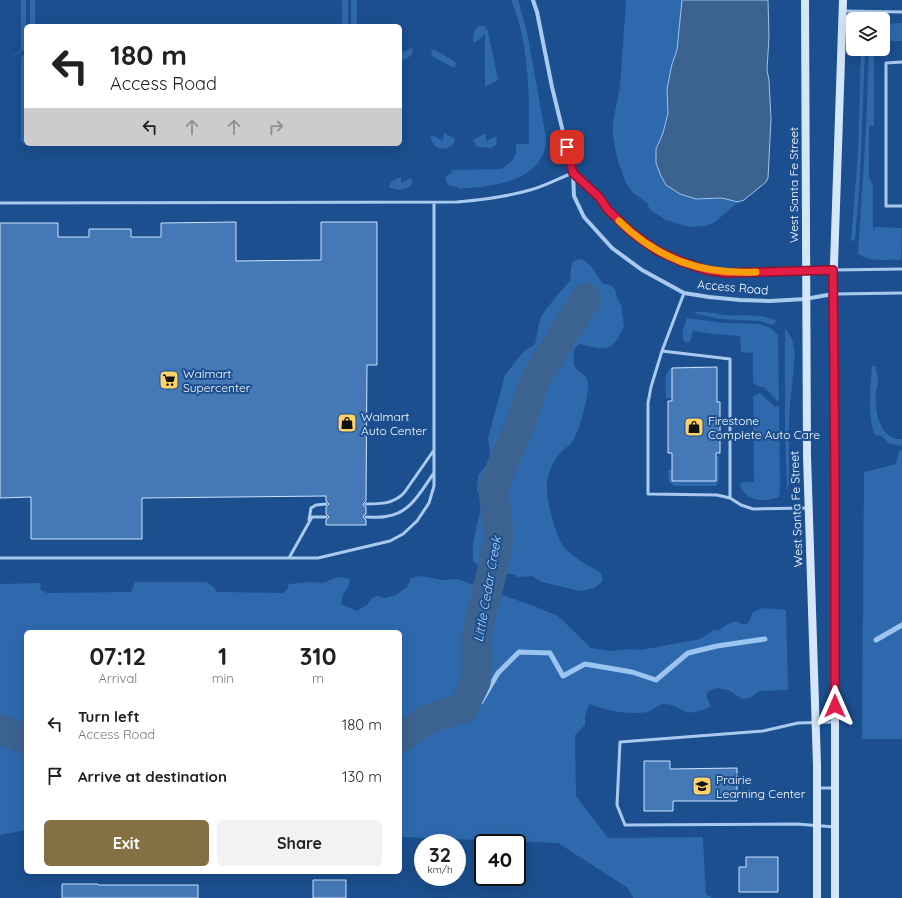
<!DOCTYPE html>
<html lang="en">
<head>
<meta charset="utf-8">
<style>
  body { margin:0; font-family:Quicksand,sans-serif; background:#f2f2f2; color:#202124; height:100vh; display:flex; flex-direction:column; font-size:15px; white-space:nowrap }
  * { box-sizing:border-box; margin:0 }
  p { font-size:13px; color:#757577 }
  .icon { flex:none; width:22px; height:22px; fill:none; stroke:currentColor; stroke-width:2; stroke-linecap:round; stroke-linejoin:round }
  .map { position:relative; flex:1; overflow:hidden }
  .panel { position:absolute; left:24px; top:630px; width:378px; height:244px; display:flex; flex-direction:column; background:#fff; border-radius:6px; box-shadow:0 4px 16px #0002 }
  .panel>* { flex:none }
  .top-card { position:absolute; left:24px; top:24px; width:378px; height:122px; border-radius:6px; box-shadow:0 4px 16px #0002; background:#fff; color:#202124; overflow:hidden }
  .controls { position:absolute; left:846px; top:12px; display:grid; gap:8px }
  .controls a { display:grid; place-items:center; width:44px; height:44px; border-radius:6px; background:#fff; box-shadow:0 4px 16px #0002; font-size:20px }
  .speed { position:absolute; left:414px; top:834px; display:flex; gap:8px; font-size:20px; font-weight:700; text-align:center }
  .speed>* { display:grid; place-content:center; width:52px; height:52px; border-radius:50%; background:#fff; box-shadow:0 4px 16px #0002; line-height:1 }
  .speed small { font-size:10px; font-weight:400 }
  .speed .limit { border:2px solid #111; border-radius:6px; background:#fff; color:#111 }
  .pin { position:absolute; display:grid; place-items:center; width:34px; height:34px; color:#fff; margin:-17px; border-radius:8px; box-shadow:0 2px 6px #0006 }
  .me { position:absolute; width:44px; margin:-22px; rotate:0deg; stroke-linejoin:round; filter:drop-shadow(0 0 3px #0008) }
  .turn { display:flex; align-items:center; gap:14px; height:84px; padding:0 20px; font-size:18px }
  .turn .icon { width:52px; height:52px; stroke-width:2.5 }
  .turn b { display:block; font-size:28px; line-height:34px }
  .lanes { display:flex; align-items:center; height:38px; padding:0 20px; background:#0003; justify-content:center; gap:20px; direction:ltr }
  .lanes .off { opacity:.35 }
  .eta { display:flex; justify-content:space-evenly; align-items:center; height:68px; text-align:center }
  .eta b { font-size:24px; font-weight:700; line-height:28px }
  .button { display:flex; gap:8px; margin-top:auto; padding:8px 20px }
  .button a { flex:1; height:46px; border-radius:6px; background:#847042; color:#fff; font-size:16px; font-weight:700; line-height:46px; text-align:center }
  .button a+a { background:#f2f2f2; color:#202124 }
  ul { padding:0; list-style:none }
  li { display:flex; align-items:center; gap:12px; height:52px; padding:0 20px }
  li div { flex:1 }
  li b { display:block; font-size:15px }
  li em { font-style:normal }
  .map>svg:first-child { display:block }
  .green { fill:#2e69ad }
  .water { fill:#3c6290; stroke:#9cc4f0 }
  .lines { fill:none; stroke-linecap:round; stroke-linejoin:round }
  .stream { stroke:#9cc4f0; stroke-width:5 }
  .river { stroke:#3c6290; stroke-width:30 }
  .building { fill:#4478b7; stroke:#cfe3fa }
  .lane { stroke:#a9c9ee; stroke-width:3 }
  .street { stroke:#a9c9ee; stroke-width:4 }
  .secondary { stroke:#d6e6fa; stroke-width:8 }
  .route-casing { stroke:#92132f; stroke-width:10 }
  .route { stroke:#e11d48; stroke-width:7 }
  .slow { stroke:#f59e0b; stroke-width:7 }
  .labels { text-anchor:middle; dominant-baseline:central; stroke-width:4; stroke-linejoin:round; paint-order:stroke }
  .street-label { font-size:12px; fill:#fff; stroke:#1b4f8f }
  .poi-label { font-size:12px; fill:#fff; stroke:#1b4f8f; text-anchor:start }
  .water-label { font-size:13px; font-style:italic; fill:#b5d3f5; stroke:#1b4f8f }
</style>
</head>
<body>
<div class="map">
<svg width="902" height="898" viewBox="0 0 902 898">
  <rect width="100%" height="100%" fill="#1b4f8f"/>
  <path class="green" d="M21,0H26V49L7,59L21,50Z
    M30,0H35V26H30Z
    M342,0H348V26H342Z
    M351,0H357V26H351Z
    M511,0H518L527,32L546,138C546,182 491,187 458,189V187L449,186L446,181V176L452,172V170L502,169L512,161L516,153V144H529C529,96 530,45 511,0Z
    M626,0H682L677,50L672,64L667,89L668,113L663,133L656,149L711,199L722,198L738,202L715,222L706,226L689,227L666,220L650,210L647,203L632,192L626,183L617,158L613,136V122L620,86Z
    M902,23V41H883V24Z
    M479,26H484L488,31L498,80L485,87V34L475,43L473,41L474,31Z
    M411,48L413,49L412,55L400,62V54Z
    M861,49H865L860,176L855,241L851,240L858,155Z
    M869,49H874V126H869V177L873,186V230H874L875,227L902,228L901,260C886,259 872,263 858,254L866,129Z
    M432,50H435L454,61L456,63L455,67H452L432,56L431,53Z
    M26,53V139L24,144L21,140V57Z
    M444,133L454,138L455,141C450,152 431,152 431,136H434L443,141Z
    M486,133V141L497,136L496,145L491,148L477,147L473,140Z
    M401,177V183L412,178V184C406,191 397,191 389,187L391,182Z
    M582,259L591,266L603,284C621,285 613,296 621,305L624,327C621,331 619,337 616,341C607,354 591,346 579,344L574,350C574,354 573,361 574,365C580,376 590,372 588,390C586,403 580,431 572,442C567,448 560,452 557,457C552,463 548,475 547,482C545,497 555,535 564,547C574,559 589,565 601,573L603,579L601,583L594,588L580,591L542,582L532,576L518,577L513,574H507L499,569L480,567L473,561V544L482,501L477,490L478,475L488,463L490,454L488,438L505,375L523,352L535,344C537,336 538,327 540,319C542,313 565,286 570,281L571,267L573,261Z
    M697,312C705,311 716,314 725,315C742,316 761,313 777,321L773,325L759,321L720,319L693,313Z
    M687,318L724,323L760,324L771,328L777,334H778L779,401H777L764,387H760L753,383V353L741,352L740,336L713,334L693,331L690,342L686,343C679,336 684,327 687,318Z
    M785,328L792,339L795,353L789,417V484L787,490L785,434Z
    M714,366L672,368V398H666C666,389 662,371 673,367Z
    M872,366H876C876,372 878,377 878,382C878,385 877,387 876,391C874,408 879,441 902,439V446L890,444L880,435L877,436C866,427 871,380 872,366Z
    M760,393L775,407L779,406L780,486L779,497C765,502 745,502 740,485L742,482H754L753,396Z
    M902,450V739H862L864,472L896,464L899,451Z
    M716,456H719V481L716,486H675L669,482L668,470H672L673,481H716Z
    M421,576L443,580L457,579L534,606L558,616L591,648L610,651L630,649L641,650L700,639L714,630H719L728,624L736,621L742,624H747L750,620L753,612L763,608L786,610L788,690L759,691L750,698L742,699L728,690L717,688L709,691L706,695L711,706C703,710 692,715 684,711C675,707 674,704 664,704C658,704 653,711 647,712C624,715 610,711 589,704L585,716V725L575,735L576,796L608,838L703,837L706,894L712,898H633L628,888L558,843L400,837V632H26V830L0,835V584L40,583L41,590L47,593L131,592L135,582H206L213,587L217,592L283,593L287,590L289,584L311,582L323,583L338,577L350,579L349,586L343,594L341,604L357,611L367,605L372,598L377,596L384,598L396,595L407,587L411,578Z"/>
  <path class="water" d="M682,0H768L769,36L767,70L769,80L771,119L768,178L766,182L744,200L738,202L722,198L696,199L680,194L666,185L661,176L656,163V149L663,133L668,113L667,89L672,64L677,50Z"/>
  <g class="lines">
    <path class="stream" d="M876,640L902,625
      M463,708L481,702L498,673L519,652L550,653L563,676L585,664L632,672L656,680L688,653L717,646L765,639"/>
    <path class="river" d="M0,730L14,734L26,740
      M400,738L430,718L463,708L476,681L477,632L493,568L499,537L493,486L520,425L536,378L586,298"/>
  </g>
  <path class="building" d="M236,222V261L321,260V222H377V365H367L366,501L363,504L364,506L366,507V514L364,515L363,517L366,520V525H326V520L329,517L326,514V507L329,504L326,501V496L142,498V539H31V497L0,498V223H58V237H89V229H131V237H161V223Z
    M717,367V402H720V453H716V481H672V453H668V401H672V368Z
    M644,761H670V769L737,768V801H673V811H644Z
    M746,857H778V892H739V867H746Z
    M313,880H346V898H313Z
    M62,884H98V885H198V898H62Z"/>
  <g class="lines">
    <path class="lane" d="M844,11L902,12
      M902,62L886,63V206H902
      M0,203L457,202C482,200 506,197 530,190C545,186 559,178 573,173
      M834,270L902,269
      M684,293L662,351L651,387L648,403V494L717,495L730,498L741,505L753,509L808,508
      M835,294L902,293
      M662,351L730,359V498
      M366,504C381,504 393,504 404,493L434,450
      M366,517C374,517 381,518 388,516C411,513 422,489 434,473
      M309,520L311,508L316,505L326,504
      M0,558H318L390,541L403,534L417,521L429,503L434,486V203
      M289,558L312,517H326
      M834,722L798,723L763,731L620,742L617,805L625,825L797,824L835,827
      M818,788H835"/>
    <path class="street" d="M533,0L537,12L552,87L573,173L574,196L584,217L612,248L642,270L684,293L709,297L740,300L770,301L805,299L833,294
      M573,173L599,197L608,209L631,232L656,250L680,261L706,270L726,273L833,270"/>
    <path class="secondary" d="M805,0L807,456L817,765V898
      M835,898V484L833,294L843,0"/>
  </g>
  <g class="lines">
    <defs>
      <path id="route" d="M567,147L573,173L599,197L608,210L631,232L656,250L680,261L706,270L726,273L833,270L835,484V706"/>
    </defs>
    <use href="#route" class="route-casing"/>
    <use href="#route" class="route"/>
    <path class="slow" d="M619,221C658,259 702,275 756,272"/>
  </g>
  <defs>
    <symbol id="supermarket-square" viewBox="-11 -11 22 22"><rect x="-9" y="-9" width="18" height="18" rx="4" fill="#ffd166" stroke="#1b4f8f"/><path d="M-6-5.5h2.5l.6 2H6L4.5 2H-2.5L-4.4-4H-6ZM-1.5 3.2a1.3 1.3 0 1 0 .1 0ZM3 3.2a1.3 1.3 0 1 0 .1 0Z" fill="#111"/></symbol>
    <symbol id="shop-square" viewBox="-11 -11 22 22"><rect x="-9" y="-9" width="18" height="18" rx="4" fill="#ffd166" stroke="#1b4f8f"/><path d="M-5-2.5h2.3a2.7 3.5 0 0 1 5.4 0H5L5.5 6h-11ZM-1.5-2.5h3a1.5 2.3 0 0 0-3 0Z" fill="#111"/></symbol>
    <symbol id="school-square" viewBox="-11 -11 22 22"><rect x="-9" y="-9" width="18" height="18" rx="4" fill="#ffd166" stroke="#1b4f8f"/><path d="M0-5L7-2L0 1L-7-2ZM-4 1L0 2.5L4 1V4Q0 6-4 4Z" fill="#111"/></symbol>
  </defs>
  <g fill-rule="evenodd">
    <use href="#supermarket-square" x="158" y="369" width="22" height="22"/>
    <use href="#shop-square" x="336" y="412" width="22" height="22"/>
    <use href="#shop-square" x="683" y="416" width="22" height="22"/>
    <use href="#school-square" x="691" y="775" width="22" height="22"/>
  </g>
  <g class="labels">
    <g class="street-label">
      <text transform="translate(793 185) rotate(-90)">West Santa Fe Street</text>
      <text transform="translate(733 287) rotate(5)">Access Road</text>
      <text transform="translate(796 509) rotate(-92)">West Santa Fe Street</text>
    </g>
    <g class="poi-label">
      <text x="183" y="373">Walmart<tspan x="183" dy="14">Supercenter</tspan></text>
      <text x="361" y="416">Walmart<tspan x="361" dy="14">Auto Center</tspan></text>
      <text x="708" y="420">Firestone<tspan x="708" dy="14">Complete Auto Care</tspan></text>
      <text x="716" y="779">Prairie<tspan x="716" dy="14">Learning Center</tspan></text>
    </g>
    <g class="water-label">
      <text transform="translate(487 589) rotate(-80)">Little Cedar Creek</text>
    </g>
  </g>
</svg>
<div class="controls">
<a><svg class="icon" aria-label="layers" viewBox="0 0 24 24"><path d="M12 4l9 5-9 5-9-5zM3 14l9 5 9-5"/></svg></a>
</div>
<div class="speed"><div>32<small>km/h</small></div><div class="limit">40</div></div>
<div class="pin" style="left:567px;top:147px;background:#d93025"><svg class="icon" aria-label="arrive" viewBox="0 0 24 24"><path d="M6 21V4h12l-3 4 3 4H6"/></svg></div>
<svg class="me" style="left:835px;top:706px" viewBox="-20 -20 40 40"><path d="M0-17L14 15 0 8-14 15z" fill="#e11d48" stroke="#fff" stroke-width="4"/></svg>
<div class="top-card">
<div class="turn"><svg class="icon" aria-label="left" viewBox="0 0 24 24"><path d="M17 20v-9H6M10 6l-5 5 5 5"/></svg><div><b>180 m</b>Access Road</div></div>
<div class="lanes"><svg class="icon" aria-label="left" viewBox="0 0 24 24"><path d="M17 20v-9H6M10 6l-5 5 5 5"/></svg><svg class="icon off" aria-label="ahead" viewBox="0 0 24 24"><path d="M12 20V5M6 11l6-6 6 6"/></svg><svg class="icon off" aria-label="ahead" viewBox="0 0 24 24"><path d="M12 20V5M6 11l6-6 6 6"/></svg><svg class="icon off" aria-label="right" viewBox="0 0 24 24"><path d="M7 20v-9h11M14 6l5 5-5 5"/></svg></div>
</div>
<section class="panel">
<div class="eta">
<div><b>07:12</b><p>Arrival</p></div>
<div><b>1</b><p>min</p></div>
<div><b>310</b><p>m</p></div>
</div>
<ul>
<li><svg class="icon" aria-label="left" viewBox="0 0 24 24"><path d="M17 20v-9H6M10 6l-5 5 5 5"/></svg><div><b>Turn left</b><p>Access Road</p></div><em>180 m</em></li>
<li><svg class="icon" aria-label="arrive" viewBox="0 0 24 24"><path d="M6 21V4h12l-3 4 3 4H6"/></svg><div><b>Arrive at destination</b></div><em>130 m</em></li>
</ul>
<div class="button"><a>Exit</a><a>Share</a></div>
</section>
</div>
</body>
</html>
